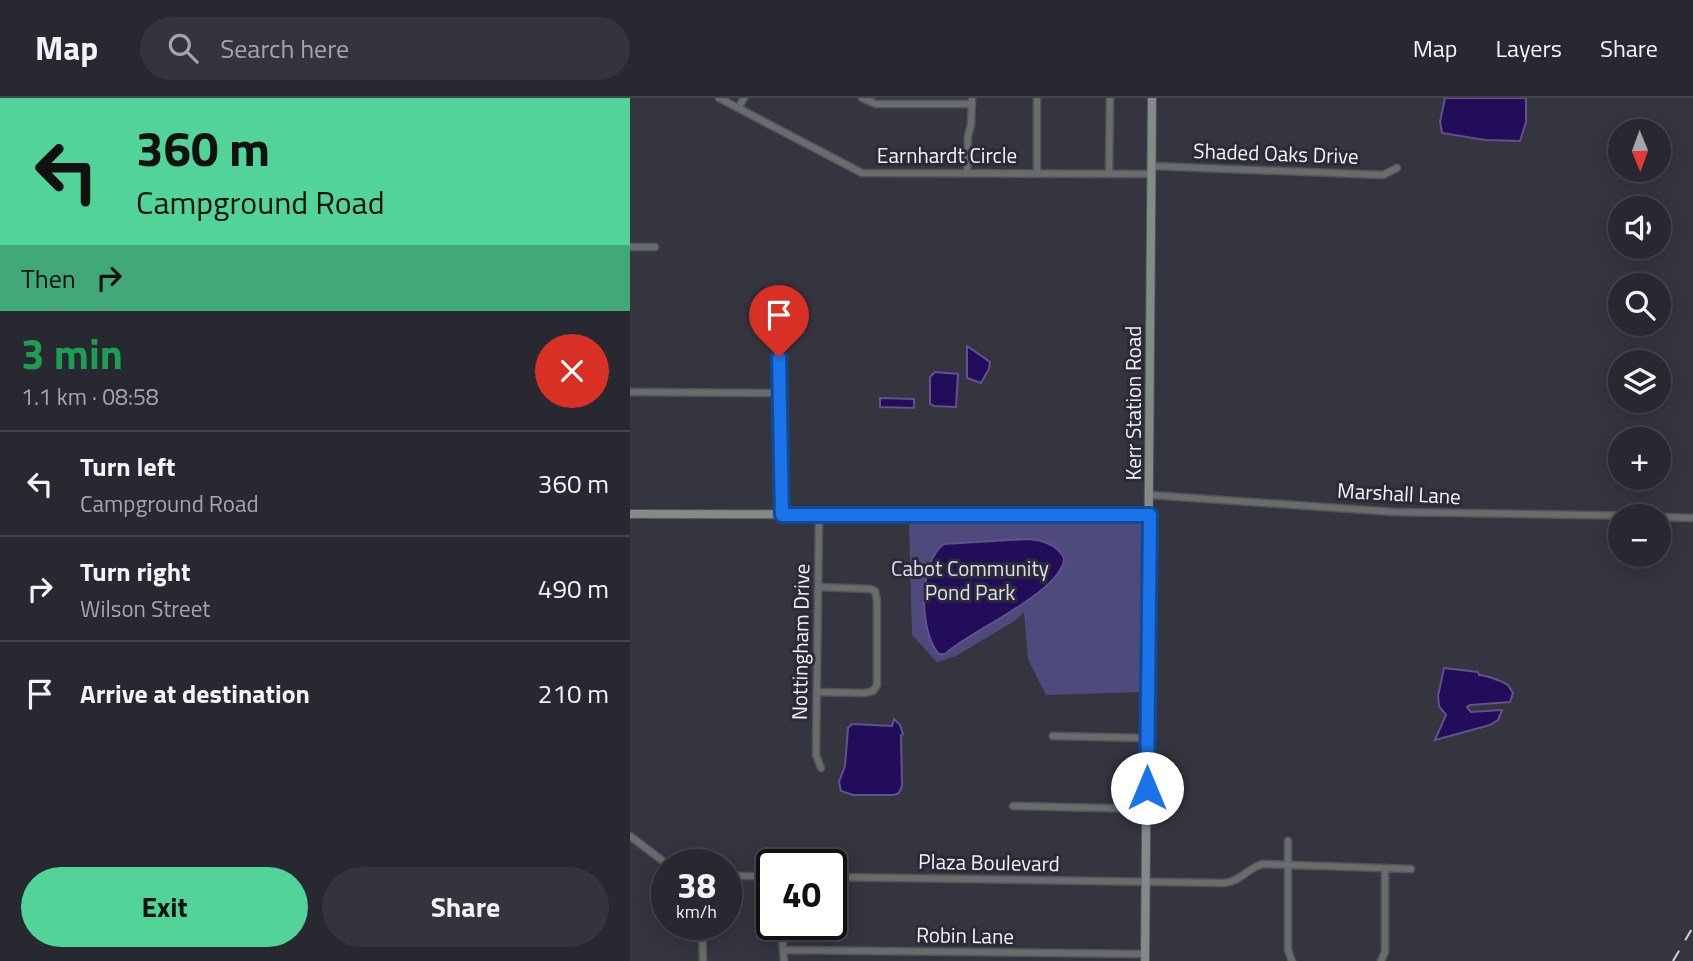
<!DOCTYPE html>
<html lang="en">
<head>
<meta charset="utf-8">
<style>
  body { margin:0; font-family:"Titillium Web",sans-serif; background:#34343c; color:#f1f3f6; height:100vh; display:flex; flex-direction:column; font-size:26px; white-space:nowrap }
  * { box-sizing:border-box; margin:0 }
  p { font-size:23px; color:#a5a6ab }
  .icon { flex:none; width:38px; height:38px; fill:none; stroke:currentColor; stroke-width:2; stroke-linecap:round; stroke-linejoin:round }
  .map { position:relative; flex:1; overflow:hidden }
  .details { display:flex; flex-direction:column; background:#282830; width:630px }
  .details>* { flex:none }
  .guide { background:#52d397; color:#111; overflow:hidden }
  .needle { width:46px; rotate:179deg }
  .controls { position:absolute; left:978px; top:21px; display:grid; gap:14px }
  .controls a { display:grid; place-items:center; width:63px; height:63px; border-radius:50%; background:#282830; box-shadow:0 4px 18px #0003,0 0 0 2px #44444c; font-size:35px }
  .speed { position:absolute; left:21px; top:751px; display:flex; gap:14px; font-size:35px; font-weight:700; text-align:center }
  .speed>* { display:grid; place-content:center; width:91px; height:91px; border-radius:50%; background:#282830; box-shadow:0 4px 18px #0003,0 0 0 2px #44444c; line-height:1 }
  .speed small { font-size:18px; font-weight:400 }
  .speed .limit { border:4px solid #111; border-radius:10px; background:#fff; color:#111 }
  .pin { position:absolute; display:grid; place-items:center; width:60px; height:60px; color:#fff; margin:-72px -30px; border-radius:50% 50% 50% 0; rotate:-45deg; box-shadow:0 0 7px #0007 }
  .pin .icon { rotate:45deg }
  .me { position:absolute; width:77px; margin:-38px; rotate:0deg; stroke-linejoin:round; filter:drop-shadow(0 0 5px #0008) }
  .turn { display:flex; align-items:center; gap:24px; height:147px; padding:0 21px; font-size:32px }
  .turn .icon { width:91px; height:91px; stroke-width:2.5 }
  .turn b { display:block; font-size:49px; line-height:60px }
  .then { display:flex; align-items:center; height:66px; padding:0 21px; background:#0003; gap:14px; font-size:26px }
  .round { display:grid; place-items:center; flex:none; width:74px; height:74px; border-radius:37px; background:#34343c }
  .head { display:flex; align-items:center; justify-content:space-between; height:119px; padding:0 21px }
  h1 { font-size:42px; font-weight:700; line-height:52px; color:#1e9e55 }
  .action { display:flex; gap:14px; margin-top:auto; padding:14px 21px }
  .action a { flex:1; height:80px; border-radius:42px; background:#52d397; color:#111; font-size:28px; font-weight:700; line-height:80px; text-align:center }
  .action a+a { background:#34343c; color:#f1f3f6 }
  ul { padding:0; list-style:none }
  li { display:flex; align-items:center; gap:21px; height:105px; padding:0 21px; border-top:2px solid #44444c }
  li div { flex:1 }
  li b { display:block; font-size:26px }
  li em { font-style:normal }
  header { display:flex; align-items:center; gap:42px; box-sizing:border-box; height:98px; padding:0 35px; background:#282830; border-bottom:2px solid #44444c }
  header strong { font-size:33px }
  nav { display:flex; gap:38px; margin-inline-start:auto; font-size:24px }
  .search { width:490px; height:63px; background:#34343c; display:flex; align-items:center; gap:18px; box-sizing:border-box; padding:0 24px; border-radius:38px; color:#a5a6ab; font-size:26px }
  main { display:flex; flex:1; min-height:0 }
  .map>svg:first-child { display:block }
  .green { fill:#4e4b7c }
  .water { fill:#210d5a; stroke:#60528a; stroke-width:2 }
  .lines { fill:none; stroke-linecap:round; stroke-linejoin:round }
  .street-casing { stroke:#53535e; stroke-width:9 }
  .secondary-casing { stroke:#53535e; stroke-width:10 }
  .street { stroke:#686d6a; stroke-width:6 }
  .secondary { stroke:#838b86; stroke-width:8 }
  .rail { stroke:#d2d2da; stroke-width:2; stroke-dasharray:12 12; stroke-linecap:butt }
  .route-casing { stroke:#114b97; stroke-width:18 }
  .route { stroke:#1a73e8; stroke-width:12 }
  .labels { text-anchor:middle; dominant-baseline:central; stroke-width:6; stroke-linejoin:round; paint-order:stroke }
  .street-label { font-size:21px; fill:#f2f2f9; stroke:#2b2b36 }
  .park-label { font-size:21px; fill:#dfdff6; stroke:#2b2b36 }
</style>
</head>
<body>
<header>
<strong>Map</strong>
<div class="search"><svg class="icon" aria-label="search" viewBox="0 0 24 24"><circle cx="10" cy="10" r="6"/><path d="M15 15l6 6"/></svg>Search here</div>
<nav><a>Map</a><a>Layers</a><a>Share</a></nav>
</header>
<main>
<section class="details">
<div class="guide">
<div class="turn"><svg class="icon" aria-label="left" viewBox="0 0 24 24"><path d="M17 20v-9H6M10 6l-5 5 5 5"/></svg><div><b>360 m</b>Campground Road</div></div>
<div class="then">Then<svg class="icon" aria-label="right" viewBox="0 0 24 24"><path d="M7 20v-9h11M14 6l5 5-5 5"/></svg></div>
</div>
<div class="head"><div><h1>3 min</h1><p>1.1 km · 08:58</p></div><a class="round" style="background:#d93025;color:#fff"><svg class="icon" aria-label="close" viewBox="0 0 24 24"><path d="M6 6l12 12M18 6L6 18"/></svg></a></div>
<ul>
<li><svg class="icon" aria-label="left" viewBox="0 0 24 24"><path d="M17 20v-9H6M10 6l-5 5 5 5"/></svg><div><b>Turn left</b><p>Campground Road</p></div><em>360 m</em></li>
<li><svg class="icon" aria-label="right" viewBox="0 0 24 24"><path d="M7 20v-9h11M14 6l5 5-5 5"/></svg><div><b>Turn right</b><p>Wilson Street</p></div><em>490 m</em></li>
<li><svg class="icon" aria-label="arrive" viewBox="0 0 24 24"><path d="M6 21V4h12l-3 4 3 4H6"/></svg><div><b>Arrive at destination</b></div><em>210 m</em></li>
</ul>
<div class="action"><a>Exit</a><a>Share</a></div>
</section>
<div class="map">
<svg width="1063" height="863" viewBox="0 0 1063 863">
  <rect width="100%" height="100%" fill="#353540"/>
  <path class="green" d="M520,417L513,594L416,597L398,561L394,514L386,522L326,558L307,564L282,537L279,425H396L466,418Z"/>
  <path class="water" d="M815,0H896V24L890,43L855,42L812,35L810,24Z
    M337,248L360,264L359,271L351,285L337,280Z
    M305,274L328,276L326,309L304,308L300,306V279Z
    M250,300L284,301V310L250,309Z
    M397,441C412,442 427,446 434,460C434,493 338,534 315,556H309C289,535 288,464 314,446Z
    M814,570L848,574L849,577C855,577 872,583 878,587L883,595L880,604L840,607L837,609L841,614L872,612L868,622L860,627L805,642L816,617L809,608L808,598Z
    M264,621L270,627L273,636L271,637L272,688L269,695L264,697H223L211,693L209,684L215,668L218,630L222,626L262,628Z"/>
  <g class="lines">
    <defs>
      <path id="street" d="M89,0L232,75L521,76
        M232,0L246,6H342
        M108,10L114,0
        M522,68L753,77L767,70
        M337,74L338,38L341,27L342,0
        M407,74V0
        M479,75L480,0
        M0,149H25
        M149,259L152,417
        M0,294L150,295
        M520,397L765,414L1018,418
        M189,418L186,657L191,670
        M1029,419L1063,420
        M187,594L235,595L243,593L247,587V503L245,493L240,491L188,489
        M423,638L517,640
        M383,708L516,711
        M0,738L37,766
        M658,743V852L662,863
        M96,778H142
        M201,779L594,785C610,784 617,770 633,766L781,771
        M72,826L73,863
        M151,826L154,863
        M154,852L515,856
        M751,863L755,854V770"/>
      <path id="secondary" d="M0,416L520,417
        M515,863L522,0"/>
    </defs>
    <use href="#street" class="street-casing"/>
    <use href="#secondary" class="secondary-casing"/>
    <use href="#street" class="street"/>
    <use href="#secondary" class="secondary"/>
    <path class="rail" d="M1043,863L1063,829"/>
  </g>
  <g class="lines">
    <defs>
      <path id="route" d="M149,259L152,417H520L517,690"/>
    </defs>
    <use href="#route" class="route-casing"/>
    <use href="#route" class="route"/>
  </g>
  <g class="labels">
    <g class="street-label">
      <text transform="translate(646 55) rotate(2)">Shaded Oaks Drive</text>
      <text x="317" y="57">Earnhardt Circle</text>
      <text transform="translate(503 305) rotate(-90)">Kerr Station Road</text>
      <text transform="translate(769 395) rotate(3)">Marshall Lane</text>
      <text transform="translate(170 544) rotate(-89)">Nottingham Drive</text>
      <text transform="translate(359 764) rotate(1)">Plaza Boulevard</text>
      <text transform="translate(335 837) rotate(1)">Robin Lane</text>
    </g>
    <g class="park-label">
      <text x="340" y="470">Cabot Community<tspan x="340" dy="24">Pond Park</tspan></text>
    </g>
  </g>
</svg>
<div class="controls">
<a><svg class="needle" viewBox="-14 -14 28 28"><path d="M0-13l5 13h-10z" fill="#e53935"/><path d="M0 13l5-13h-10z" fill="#a5a6ab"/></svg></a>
<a><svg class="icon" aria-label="sound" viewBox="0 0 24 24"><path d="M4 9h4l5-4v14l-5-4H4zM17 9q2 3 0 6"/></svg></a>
<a><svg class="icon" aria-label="search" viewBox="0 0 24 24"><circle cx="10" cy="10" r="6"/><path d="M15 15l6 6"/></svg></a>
<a><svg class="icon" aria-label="layers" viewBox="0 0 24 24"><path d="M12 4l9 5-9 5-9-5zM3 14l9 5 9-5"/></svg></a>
<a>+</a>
<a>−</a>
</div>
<div class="speed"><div>38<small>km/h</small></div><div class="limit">40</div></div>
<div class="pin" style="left:149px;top:259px;background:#d93025"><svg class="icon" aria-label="arrive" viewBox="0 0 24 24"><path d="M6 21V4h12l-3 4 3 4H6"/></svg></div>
<svg class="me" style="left:517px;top:690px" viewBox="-20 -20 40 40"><circle r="19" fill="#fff"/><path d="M0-13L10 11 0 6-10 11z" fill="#1a73e8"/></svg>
</div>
</main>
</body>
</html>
